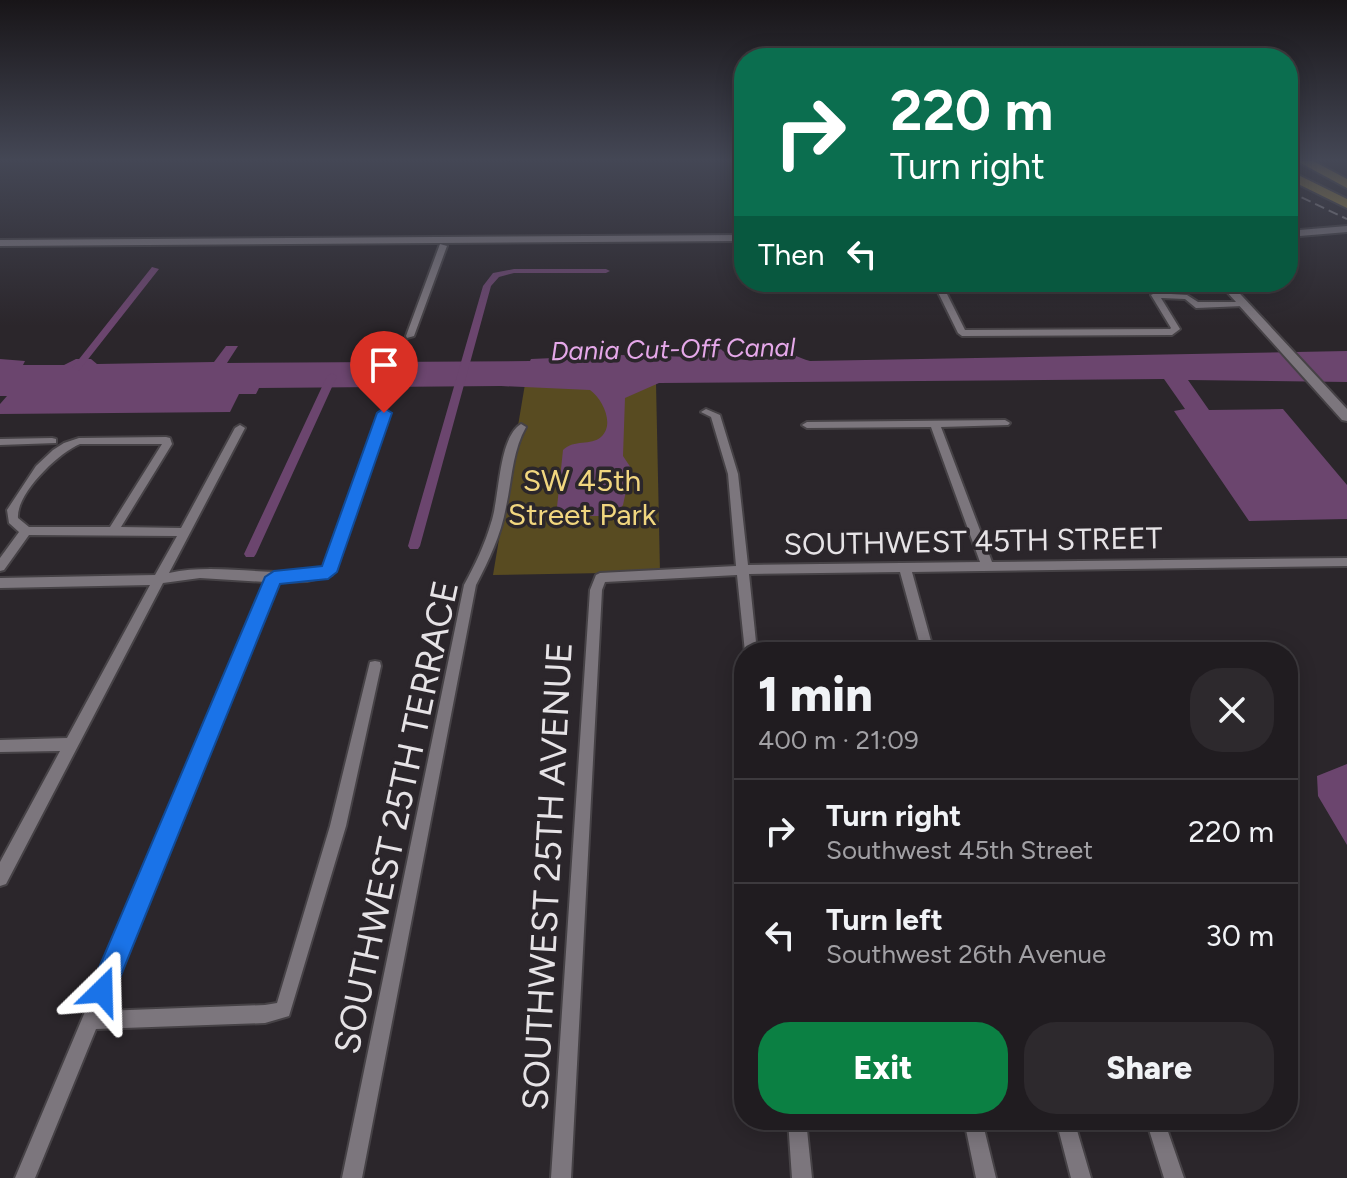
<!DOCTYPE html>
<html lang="en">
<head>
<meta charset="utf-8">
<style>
  body { margin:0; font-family:Figtree,sans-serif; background:#2d292d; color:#f1f3f6; height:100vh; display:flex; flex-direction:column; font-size:30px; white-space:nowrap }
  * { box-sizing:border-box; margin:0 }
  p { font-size:26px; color:#a2a1a5 }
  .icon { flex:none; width:44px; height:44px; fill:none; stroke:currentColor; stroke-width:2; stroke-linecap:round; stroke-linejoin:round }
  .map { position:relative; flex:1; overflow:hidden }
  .side { position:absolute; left:734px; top:642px; width:564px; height:488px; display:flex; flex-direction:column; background:#201c20; border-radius:32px; box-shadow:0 4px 20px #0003,0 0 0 2px #3d3a3e }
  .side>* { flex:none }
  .banner { position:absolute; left:734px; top:48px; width:564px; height:244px; border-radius:32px; box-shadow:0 4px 20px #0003,0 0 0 2px #3d3a3e; background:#0b6e4f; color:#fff; overflow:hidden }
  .pin { position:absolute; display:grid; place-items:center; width:68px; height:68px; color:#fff; margin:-82px -34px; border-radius:50% 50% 50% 0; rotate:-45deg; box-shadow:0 0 8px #0007 }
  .pin .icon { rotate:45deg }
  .me { position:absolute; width:88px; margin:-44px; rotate:22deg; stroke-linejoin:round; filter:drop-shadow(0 0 6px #0008) }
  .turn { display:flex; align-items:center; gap:28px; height:168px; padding:0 24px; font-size:36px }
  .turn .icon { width:104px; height:104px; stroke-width:2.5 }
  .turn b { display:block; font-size:56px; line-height:68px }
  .then { display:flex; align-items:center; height:76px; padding:0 24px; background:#0003; gap:16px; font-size:30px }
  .round { display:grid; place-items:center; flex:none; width:84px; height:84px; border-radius:32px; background:#2d292d }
  .headline { display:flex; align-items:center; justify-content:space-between; height:136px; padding:0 24px }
  h1 { font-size:48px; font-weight:800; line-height:60px }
  .action { display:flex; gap:16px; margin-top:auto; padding:16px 24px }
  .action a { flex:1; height:92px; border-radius:32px; background:#0b8043; color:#fff; font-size:32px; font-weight:800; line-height:92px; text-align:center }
  .action a+a { background:#2d292d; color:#f1f3f6 }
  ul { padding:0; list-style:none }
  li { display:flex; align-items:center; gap:24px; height:104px; padding:0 24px; border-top:2px solid #3d3a3e }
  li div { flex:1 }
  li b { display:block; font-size:30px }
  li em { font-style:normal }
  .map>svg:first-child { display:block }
  .green { fill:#584b21 }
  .water { fill:#6b456e }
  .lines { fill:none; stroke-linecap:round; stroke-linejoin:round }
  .canal { fill:#6b456e; fill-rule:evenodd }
  .street-casing { stroke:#464246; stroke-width:4 }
  .secondary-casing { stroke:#464246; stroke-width:4 }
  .highway-casing { stroke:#464246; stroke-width:4 }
  .street { fill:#7c767d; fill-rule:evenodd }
  .secondary { fill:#7c767d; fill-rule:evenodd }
  .highway { fill:#a68e3d; fill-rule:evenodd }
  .rail { stroke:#938f93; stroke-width:2; stroke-dasharray:10 5; stroke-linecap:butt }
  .route { fill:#1a73e8; stroke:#114b97; stroke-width:2 }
  .labels { text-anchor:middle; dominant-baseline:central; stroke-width:7; stroke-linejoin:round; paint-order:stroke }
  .far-water-label { font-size:26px; font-style:italic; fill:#e5a8e9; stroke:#2b262b }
  .park-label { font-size:30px; fill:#f1d67f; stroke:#2b262b }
  .street-label { font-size:30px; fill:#e6e3e6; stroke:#2b262b }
  .near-street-label { font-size:36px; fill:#e6e3e6; stroke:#2b262b }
</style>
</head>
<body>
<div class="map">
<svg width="1347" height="1178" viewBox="0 0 1347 1178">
  <rect width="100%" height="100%" fill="#2b262b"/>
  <path class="green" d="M656,383L660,572L493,575L525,384Z"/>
  <path class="water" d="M226,346H238L227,363L530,361L531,359L620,355L695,357L708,353L710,347H719C734,364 750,360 771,359L778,351C791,352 798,358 810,361L1347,351V382L1188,380L1209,410L1283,409L1347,485V519L1249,521L1174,411L1185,409L1164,379L659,383L625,398L623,456L631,468L623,505L617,513C595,519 577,516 557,507L563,450C574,439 591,446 601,437C615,425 603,399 590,390L501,386L259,388L256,394H239L230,412L0,414V404L7,396H0V359L25,361L23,365H64L76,359H91L97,364L214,362Z
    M1347,764V845L1318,796L1317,776Z"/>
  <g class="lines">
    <path class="canal" d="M152,267L159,269L78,372H72V368Z
      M514,269H606L610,271L606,273H514L499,277L491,286L420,546L418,549H410L408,546L483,286L493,273Z
      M332,373L337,376L256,554L254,557H246L244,554L327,376Z"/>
    <defs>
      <path id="street" d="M440,244L447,246L414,336L407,338L406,336Z
        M933,282H941L965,330L1170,329L1171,328L1151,295L1155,293L1187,295L1198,302H1243L1247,304L1243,306L1196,308L1185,299L1161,298L1180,329L1172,335L962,336L958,333Z
        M706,409L720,415L738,474L748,565L980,562L931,427L807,428L802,425L807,422L1005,420L1010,423L1008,425L941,427L992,562L1347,558V566L912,572L934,652H922L900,572L749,574L757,652H745L737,575L605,582L602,590L571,1178H551L590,590L596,575L600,573L736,566L728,474L711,417L701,412Z
        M384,410L389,413L334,572L332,575L307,581L278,582L103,1011L265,1005L277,1003L330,826L369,666L370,662L375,661L380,662L381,666L346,826L289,1016L265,1023L96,1029L35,1178H15L266,582L200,578L163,583L6,884L0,886V862L60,751L0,752V740L67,738L150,585L0,588V578L155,575L177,536L29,535L4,570L0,571V558L19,532L9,523L7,510L36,466L53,450L64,443L79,438L166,437L170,438L172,444L121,527L181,528L235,428L240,425L245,428L169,573C220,562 272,579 323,568L379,413ZM80,444H162L110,527H29L18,518C16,494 58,453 80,444Z
        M521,424L526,427C512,452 512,480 506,507C501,535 489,560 476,585L362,1178H342L464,585C475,565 485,544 491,523C500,497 498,438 521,424Z
        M52,438L56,439V443L0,445V439Z
        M788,1120H806L812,1178H792Z
        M964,1120H982L996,1178H976Z
        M1056,1120H1074L1091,1178H1071Z
        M1146,1120H1164L1184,1178H1164Z"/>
      <path id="secondary" d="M1347,226V232L1288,237V231Z
        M744,235V241L0,246V240Z
        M1218,282H1229L1347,409V421L1342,420Z"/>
      <path id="highway" d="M1297,161H1313L1347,179V188Z
        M1288,170L1347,199V208L1288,179Z"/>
    </defs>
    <use href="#street" class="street-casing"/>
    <use href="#secondary" class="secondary-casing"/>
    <use href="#highway" class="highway-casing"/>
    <use href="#street" class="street"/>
    <use href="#secondary" class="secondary"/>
    <use href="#highway" class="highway"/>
    <path class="rail" d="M1288,191L1347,219"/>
  </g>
  <linearGradient id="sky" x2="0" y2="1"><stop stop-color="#181518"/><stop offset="0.49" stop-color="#444755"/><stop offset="1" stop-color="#444755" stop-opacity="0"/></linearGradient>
  <rect width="1347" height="326" fill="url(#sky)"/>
  <path class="route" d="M384,408L392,413L337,572L328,579L280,584L111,1000L102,1004L92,1000L89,991L265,577L274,571L322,566L377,413Z"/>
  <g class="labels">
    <g class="far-water-label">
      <text transform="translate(673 349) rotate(-1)">Dania Cut-Off Canal</text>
    </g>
    <g class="park-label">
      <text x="582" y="480">SW 45th<tspan x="582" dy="34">Street Park</tspan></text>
    </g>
    <g class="street-label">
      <text transform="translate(973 541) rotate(-1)">SOUTHWEST 45TH STREET</text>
    </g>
    <g class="near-street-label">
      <text transform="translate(396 817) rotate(-78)">SOUTHWEST 25TH TERRACE</text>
      <text transform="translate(547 876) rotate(-87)">SOUTHWEST 25TH AVENUE</text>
    </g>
  </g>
</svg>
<div class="pin" style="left:384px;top:413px;background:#d93025"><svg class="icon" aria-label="arrive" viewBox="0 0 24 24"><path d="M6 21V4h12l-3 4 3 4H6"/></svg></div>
<svg class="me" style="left:102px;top:991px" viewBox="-20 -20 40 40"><path d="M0-17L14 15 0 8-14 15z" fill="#1a73e8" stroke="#fff" stroke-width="4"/></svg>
<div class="banner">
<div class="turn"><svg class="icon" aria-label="right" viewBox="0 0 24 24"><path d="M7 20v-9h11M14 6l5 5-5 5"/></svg><div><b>220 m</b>Turn right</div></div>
<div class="then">Then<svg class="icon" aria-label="left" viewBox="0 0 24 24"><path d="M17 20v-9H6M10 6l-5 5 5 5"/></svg></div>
</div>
<section class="side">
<div class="headline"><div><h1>1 min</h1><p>400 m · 21:09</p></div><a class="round"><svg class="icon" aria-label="close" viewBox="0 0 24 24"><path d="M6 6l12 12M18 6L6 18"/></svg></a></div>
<ul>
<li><svg class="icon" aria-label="right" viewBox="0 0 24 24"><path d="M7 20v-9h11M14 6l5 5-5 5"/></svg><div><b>Turn right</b><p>Southwest 45th Street</p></div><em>220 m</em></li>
<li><svg class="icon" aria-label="left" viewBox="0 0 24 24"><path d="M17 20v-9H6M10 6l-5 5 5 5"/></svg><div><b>Turn left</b><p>Southwest 26th Avenue</p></div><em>30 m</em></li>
</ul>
<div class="action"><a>Exit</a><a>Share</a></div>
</section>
</div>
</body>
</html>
